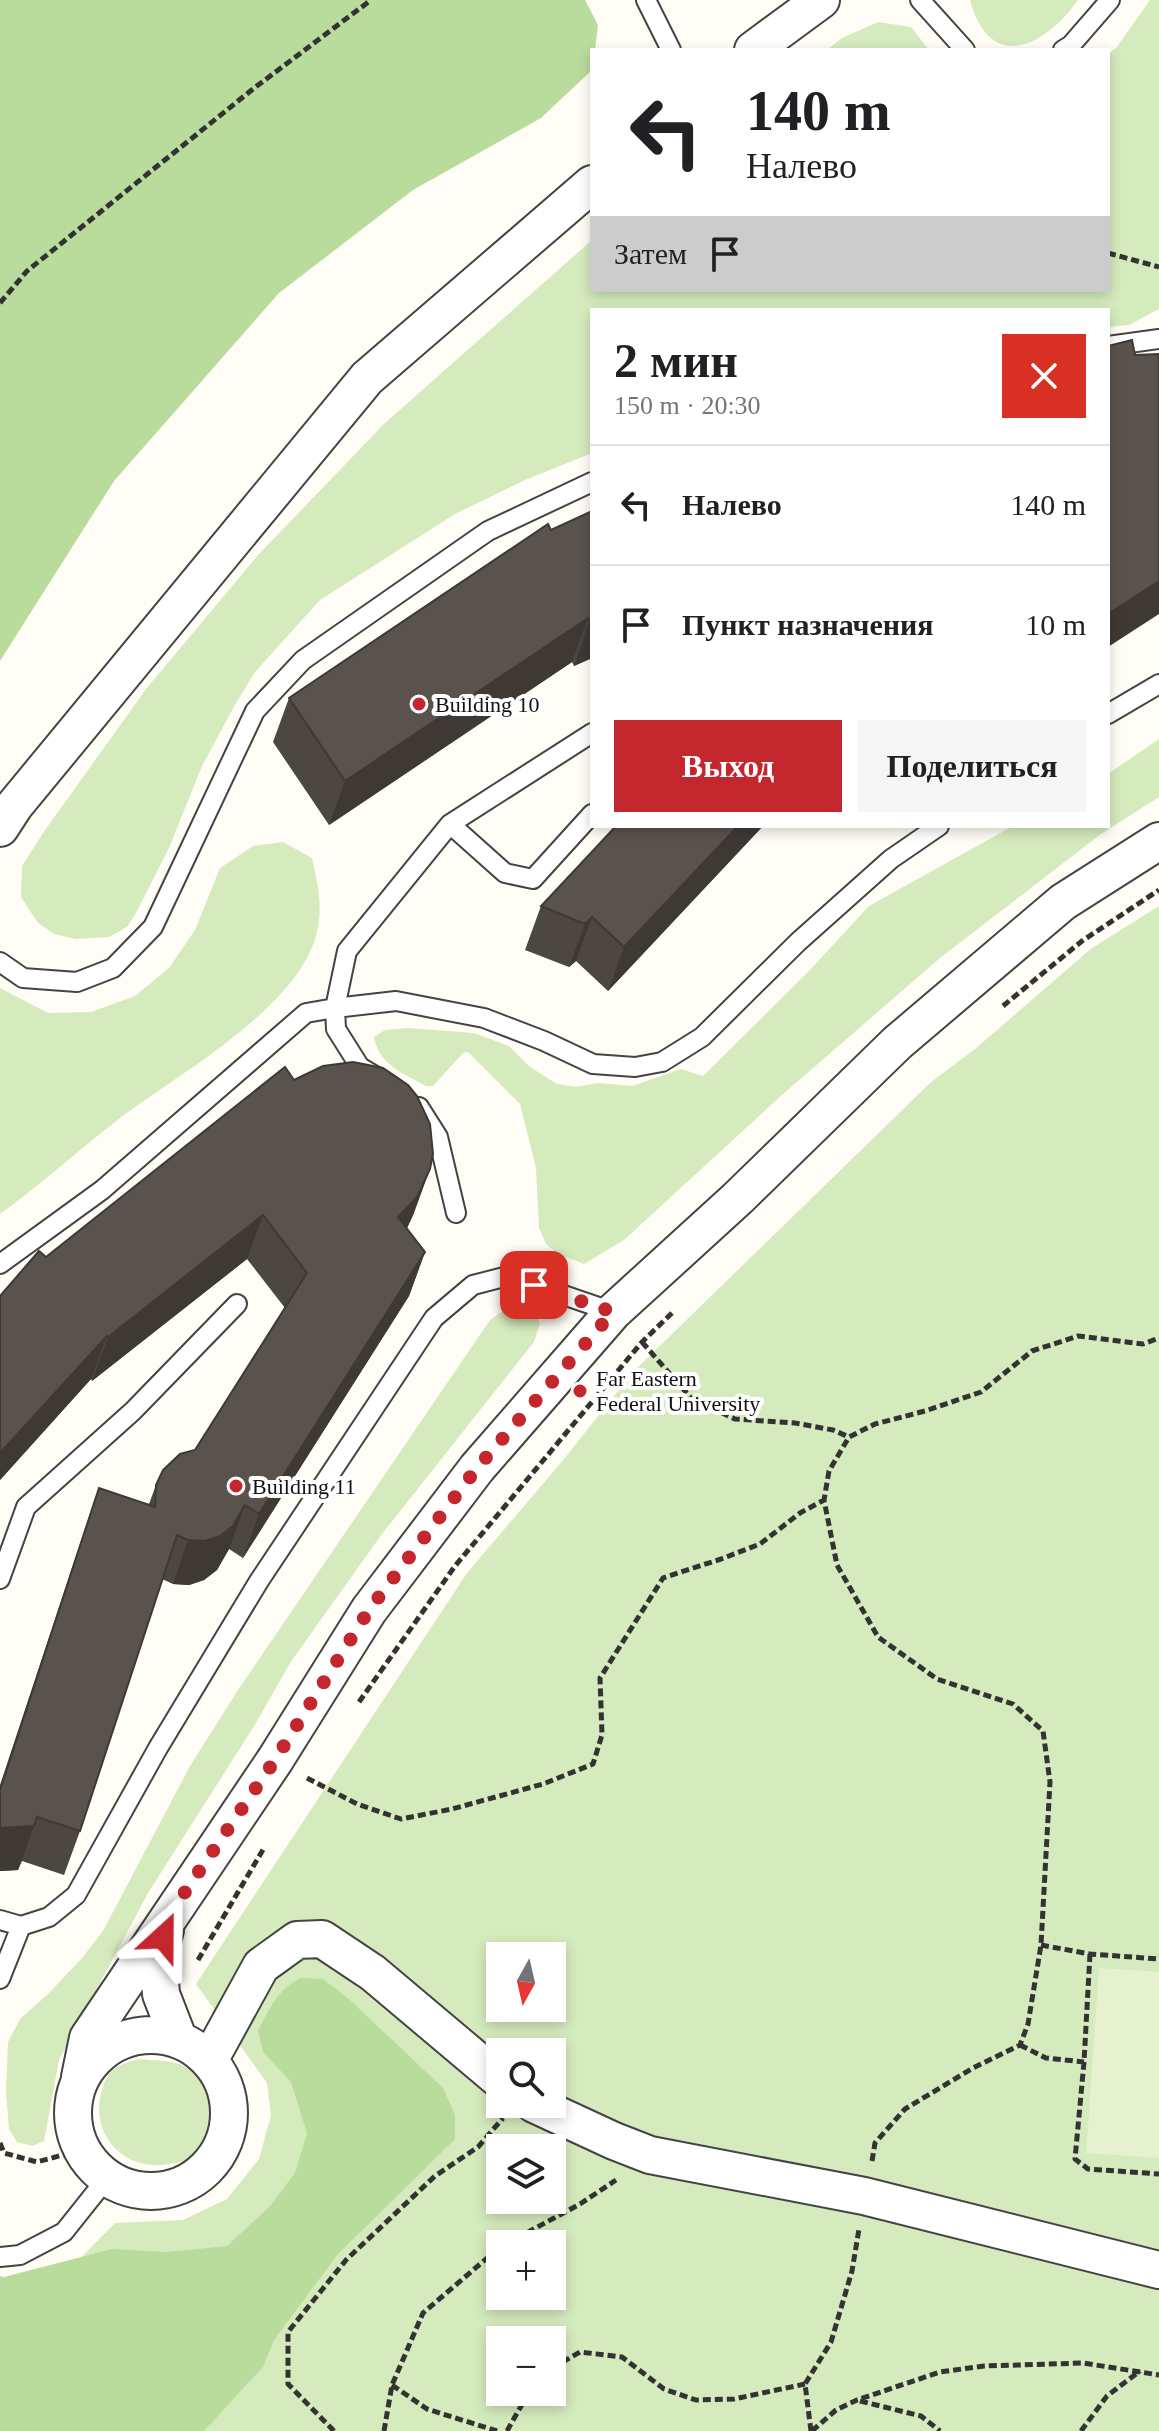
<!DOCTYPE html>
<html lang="ru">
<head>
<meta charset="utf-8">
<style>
  body { margin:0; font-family:"Times New Roman",serif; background:#f6f6f6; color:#202124; height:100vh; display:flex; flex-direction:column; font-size:30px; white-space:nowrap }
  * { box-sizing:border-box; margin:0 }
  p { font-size:26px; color:#757577 }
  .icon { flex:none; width:44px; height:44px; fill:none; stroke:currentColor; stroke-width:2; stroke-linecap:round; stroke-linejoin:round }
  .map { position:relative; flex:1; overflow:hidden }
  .panel { position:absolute; left:590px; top:308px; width:520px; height:520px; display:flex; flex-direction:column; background:#fff; border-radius:0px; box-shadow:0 4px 12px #0003 }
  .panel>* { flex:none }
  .hud { position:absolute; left:590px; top:48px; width:520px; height:244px; border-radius:0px; box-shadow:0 4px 12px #0003; background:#fff; color:#202124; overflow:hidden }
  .needle { width:52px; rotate:188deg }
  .tools { position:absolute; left:486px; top:1942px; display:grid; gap:16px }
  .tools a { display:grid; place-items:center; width:80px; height:80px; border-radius:0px; background:#fff; box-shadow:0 4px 12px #0003; font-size:40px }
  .pin { position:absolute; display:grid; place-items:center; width:68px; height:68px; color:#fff; margin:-34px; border-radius:16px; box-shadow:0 4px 12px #0006 }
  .me { position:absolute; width:88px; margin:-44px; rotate:24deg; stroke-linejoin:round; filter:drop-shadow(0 0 6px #0008) }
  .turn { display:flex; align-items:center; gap:28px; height:168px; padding:0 24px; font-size:36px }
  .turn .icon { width:104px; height:104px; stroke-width:2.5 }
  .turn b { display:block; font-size:56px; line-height:68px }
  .then { display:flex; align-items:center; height:76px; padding:0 24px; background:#0003; gap:16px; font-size:30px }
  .round { display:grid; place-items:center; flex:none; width:84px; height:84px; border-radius:0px; background:#f6f6f6 }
  .head { display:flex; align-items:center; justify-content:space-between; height:136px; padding:0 24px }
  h1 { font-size:48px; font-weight:600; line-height:60px }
  .primary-button { display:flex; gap:16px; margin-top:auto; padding:16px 24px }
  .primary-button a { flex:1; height:92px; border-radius:0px; background:#c4262e; color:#fff; font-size:32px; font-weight:600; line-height:92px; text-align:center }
  .primary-button a+a { background:#f6f6f6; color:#202124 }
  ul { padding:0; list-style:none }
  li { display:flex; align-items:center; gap:24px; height:120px; padding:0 24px; border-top:2px solid #e0e0e0 }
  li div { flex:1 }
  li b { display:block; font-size:30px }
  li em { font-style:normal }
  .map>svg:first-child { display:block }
  .green { fill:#d5ebbd; fill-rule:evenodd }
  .forest { fill:#b9dc9c }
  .pitch { fill:#e6f2cf }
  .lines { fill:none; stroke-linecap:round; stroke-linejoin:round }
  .service-casing { stroke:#444; stroke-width:22 }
  .minor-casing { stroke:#444; stroke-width:40 }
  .path { stroke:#333; stroke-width:5; stroke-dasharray:8 4; stroke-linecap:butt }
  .service { stroke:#fff; stroke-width:18 }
  .minor { stroke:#fff; stroke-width:36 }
  .wall { fill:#4d4742 }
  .shaded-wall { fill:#3f3936 }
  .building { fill:#5a524d; stroke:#3f3936; stroke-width:2 }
  .route { stroke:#c4262e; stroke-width:14; stroke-dasharray:0 25.2 }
  .poi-dot { fill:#c4262e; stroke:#fff; stroke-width:3 }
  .labels { text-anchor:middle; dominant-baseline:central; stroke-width:8; stroke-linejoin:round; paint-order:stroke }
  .poi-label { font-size:22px; fill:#111; stroke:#fff; text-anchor:start }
</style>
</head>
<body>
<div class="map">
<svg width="1159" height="2431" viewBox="0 0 1159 2431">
  <rect width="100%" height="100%" fill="#fffdf5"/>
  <path class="green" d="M970,0H1078C1045,47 990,74 970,0Z
    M1150,0H1159V309L1129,325L1108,327V310H592V453L525,480L455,514L320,600L255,672L236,703L202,766L169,848L136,913L127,927L109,937L76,939L54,934L38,923L21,897L22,866L43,833L146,689L258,555L385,423L592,240V290H1108V54L1116,48Z
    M878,22L911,27L929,50H827L842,38Z
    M1159,739V797L1101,834L940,958L782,1095L624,1240L584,1264L558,1254L546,1244L539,1228L536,1168L520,1104L468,1052L463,1053L433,1086H426C403,1073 379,1065 374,1037L385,1030L408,1028L474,1033L509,1046L530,1067L557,1084L576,1087L598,1083L632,1086L681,1069L703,1076L809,971L869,906L1013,826H1108V774Z
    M283,842L312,858C319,889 325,916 312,947C285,1014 181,1073 124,1115C82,1147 43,1183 0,1214V988L48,1013L91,1012L135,996L169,968L195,930L220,868L253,846Z
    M1159,906V2431H104L48,2291L115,2223L183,2220L227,2199L259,2159L271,2115L267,2083L196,1984L467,1573L564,1459L634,1371L931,1082L975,1049L1092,948ZM500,1956H552V2008H500ZM500,2052H552V2104H500ZM500,2148H552V2200H500ZM500,2244H552V2296H500ZM500,2340H552V2392H500Z
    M521,1309L534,1312L540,1323L534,1342L382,1534L290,1663L256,1723L148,1893L59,2060L44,2141L32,2146L17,2142L9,2129L6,2092L8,2042L20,2019L47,1995L82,1958L103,1931L190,1766L238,1690L490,1320L503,1311Z
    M139,2059C154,2061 174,2059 187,2068C216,2087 220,2135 190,2157C183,2163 170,2164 161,2165C121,2168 91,2133 101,2094C103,2086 105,2077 111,2072C118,2064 129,2062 139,2059Z"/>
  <path class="forest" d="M0,0H585L598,25L595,50H592V70L541,118L413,190L279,293L114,481L0,661Z
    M300,1978L323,1979L350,2000L443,2088L455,2115V2139L338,2254L274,2340L263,2367L204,2431H0V2276L4,2277L112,2249L167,2252L227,2246L270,2206L295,2173L307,2133L291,2082L263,2052L258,2031C270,2007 277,1991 300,1978Z"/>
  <path class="pitch" d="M1099,1968L1159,1972V2158L1086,2153Z"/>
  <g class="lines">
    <defs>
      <path id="service" d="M646,0L671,50
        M920,0L965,50
        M1063,50L1071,45L1110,0
        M1108,346L1159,339
        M1108,714L1159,684
        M592,733L450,824L347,951L335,1008L396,1001L484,1018L544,1041L593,1064L635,1067L662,1062L702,1037L798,942L891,859L939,826
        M450,824L505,873L533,879L592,814
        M0,962L23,978L77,982L113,968L153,927L255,711L303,660L488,531L592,482
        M419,1107L438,1137L456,1213
        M0,1264L102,1190L306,1013L335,1008L336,1029L360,1067L375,1076
        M0,1579L26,1507L133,1411L237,1304
        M0,1920L21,1926
        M0,1979L21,1926L49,1917L76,1895L158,1748L259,1581L434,1318L473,1285L508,1276L613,1312
        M0,2257L20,2255L64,2232L107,2178"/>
      <path id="minor" d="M753,50L821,0
        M0,828L15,805L367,378L592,184
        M165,1930L158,1957L161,1994L178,2038
        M73 2113a78 78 0 1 1 156 0a78 78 0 1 1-156 0Z
        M210,2059L261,1966L297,1940L322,1939L373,1973L500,2080
        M80,2077L88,2038L275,1760L369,1610L477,1468L613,1312L738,1198L897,1043L1063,902L1159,841
        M534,2104L614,2141L650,2155L864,2196L1159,2270"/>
    </defs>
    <use href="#service" class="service-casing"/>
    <use href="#minor" class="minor-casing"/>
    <path class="path" d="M1108,253L1159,267
      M0,303L27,271L253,89L371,0
      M1003,1006L1082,941L1159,890
      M642,1342L692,1399L735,1419L795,1423L833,1430L849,1437
      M359,1702L455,1566L642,1342L673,1312
      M307,1778L357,1804L401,1819L452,1809L543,1784L593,1764L602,1735L600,1678L663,1578L721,1559L760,1544L800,1513L824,1500
      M1041,1945L1090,1954L1159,1959
      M1090,1954L1084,2062L1075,2159L1088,2169L1159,2174
      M198,1960L264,1848
      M1020,2045L1046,2058L1084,2062
      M0,2143L4,2153L37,2162L81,2150
      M872,2161L875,2143L905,2109L973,2068L1020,2045L1028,2024L1041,1945L1050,1782L1043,1731L1013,1704L937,1679L878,1637L837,1565L824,1500L829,1471L849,1437L875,1424L925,1411L981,1392L1032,1351L1078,1336L1143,1344L1159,1338
      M506,2244L580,2204L616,2180
      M552,2368L580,2352L622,2357L664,2389L696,2400L734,2399L805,2384
      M392,2385L427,2409L497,2431
      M860,2401L921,2416L940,2431
      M334,2431L288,2384V2332L346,2260L435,2176L478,2147L503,2118
      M384,2431L392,2385L423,2313L500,2247
      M507,2431L529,2392
      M811,2431L805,2384L831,2342L852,2271L859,2229
      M812,2431L836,2410L857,2400L940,2372L984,2366L1083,2363L1159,2375
      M1081,2431L1107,2396L1140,2371"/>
    <use href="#service" class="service"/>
    <use href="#minor" class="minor"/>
  </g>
  <path class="wall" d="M592,511V658L574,666L572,662L329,825L273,742L289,698L551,530Z
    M763,826L608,991L576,961L569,967L525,950L541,906Z
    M294,1080L414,1213L407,1228L425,1252L409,1296L243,1558L229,1549L217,1570L204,1580L189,1585L173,1584L162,1579L80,1831L64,1875L22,1861L18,1870L0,1871V1785L84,1532L99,1488L149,1504L156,1485L195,1450L285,1308L247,1259L92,1381L91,1379L0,1480V1296L46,1257Z"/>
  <path class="shaded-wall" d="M1159,581V614L1108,647V614Z
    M588,618L572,662L329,825L345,781Z
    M592,621V658L574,666L589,622Z
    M738,826H763L608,991L624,947Z
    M592,917L576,961L569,967L585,924Z
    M430,1169L414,1213L401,1241L398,1217Z
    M263,1215L247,1259L92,1381L108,1337Z
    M425,1252L409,1296L243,1558L259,1514Z
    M107,1336L91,1379L0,1480V1453Z
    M245,1505L229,1549L217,1570L204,1580L189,1585L173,1584L188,1540Z
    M34,1826L18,1870L0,1871V1828Z"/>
  <path class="building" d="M1132,340L1135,355L1159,354V581L1108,614V346Z
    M592,511V621L589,622L588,618L345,781L289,698L548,524L551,530Z
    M616,826H738L624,947L592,917L585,924L541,906Z
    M353,1062L383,1068L408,1085L417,1096L430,1124L433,1154L430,1169L417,1197L398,1217L425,1252L259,1514L245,1505L233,1526L220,1536L205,1541L188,1540L177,1535L80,1831L37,1817L34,1826L0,1828V1790L99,1488L155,1507L156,1485L163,1470L180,1454L195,1450L307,1273L263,1215L108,1337L107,1336L0,1453V1296L39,1251L46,1257L285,1067L294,1080L323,1066Z"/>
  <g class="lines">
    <path class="route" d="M163,1937L168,1917L275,1760L369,1610L477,1468L613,1312L534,1285"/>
  </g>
  <g class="poi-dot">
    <circle cx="419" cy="704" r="8"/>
    <circle cx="580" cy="1391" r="8"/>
    <circle cx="236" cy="1486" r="8"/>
  </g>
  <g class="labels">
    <g class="poi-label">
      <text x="435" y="704">Building 10</text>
      <text x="596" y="1378">Far Eastern<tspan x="596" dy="25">Federal University</tspan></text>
      <text x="252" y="1486">Building 11</text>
    </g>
  </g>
</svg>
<div class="tools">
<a><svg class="needle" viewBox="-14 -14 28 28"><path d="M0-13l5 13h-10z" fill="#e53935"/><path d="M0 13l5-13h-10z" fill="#757577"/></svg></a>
<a><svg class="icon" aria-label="search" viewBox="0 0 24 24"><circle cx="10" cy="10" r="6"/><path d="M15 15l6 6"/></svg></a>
<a><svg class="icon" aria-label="layers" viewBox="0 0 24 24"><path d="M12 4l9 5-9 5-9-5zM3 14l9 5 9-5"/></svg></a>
<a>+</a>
<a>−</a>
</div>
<div class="pin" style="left:534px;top:1285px;background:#d93025"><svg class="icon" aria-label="arrive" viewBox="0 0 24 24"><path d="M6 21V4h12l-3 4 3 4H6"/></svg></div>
<svg class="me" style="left:163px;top:1937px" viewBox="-20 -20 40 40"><path d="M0-17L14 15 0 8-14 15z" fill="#c4262e" stroke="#fff" stroke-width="4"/></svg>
<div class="hud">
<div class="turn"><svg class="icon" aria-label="left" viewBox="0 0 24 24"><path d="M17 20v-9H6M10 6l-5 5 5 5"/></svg><div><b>140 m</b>Налево</div></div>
<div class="then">Затем<svg class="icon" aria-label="arrive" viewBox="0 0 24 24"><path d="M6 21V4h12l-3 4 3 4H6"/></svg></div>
</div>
<section class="panel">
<div class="head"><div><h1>2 мин</h1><p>150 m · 20:30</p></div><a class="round" style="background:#d93025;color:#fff"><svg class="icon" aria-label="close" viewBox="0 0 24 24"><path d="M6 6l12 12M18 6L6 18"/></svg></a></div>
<ul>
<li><svg class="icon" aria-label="left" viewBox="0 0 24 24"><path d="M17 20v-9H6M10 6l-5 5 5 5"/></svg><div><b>Налево</b></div><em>140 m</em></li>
<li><svg class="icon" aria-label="arrive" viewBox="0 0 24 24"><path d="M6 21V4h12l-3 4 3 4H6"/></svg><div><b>Пункт назначения</b></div><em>10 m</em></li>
</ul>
<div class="primary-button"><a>Выход</a><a>Поделиться</a></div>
</section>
</div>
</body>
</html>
